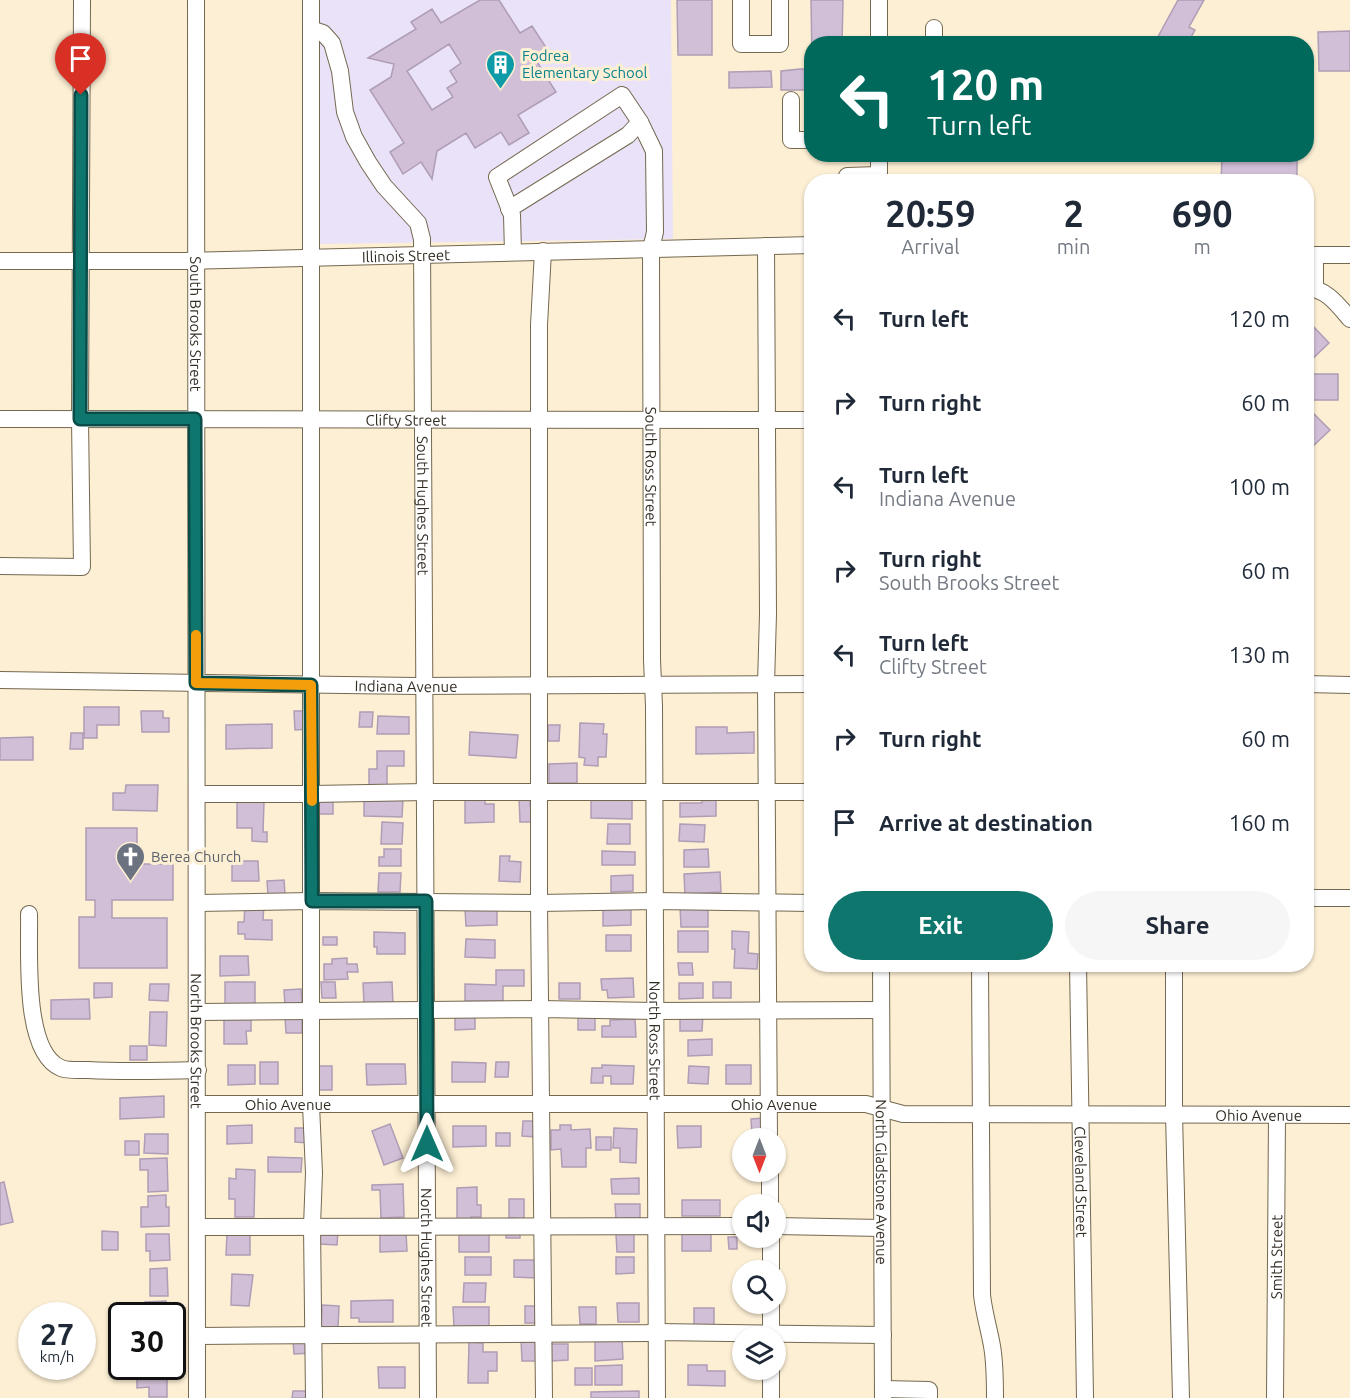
<!DOCTYPE html>
<html lang="en">
<head>
<meta charset="utf-8">
<style>
  body { margin:0; font-family:Ubuntu,sans-serif; background:#f6f6f7; color:#1f2937; height:100vh; display:flex; flex-direction:column; font-size:22px; white-space:nowrap }
  * { box-sizing:border-box; margin:0 }
  p { font-size:20px; color:#747a83 }
  .icon { flex:none; width:33px; height:33px; fill:none; stroke:currentColor; stroke-width:2; stroke-linecap:round; stroke-linejoin:round }
  .map { position:relative; flex:1; overflow:hidden }
  .drawer { position:absolute; left:804px; top:174px; width:510px; height:798px; display:flex; flex-direction:column; background:#fff; border-radius:24px; box-shadow:0 2px 4px #0004 }
  .drawer>* { flex:none }
  .top-card { position:absolute; left:804px; top:36px; width:510px; height:126px; border-radius:24px; box-shadow:0 2px 4px #0004; background:#00695c; color:#fff; overflow:hidden }
  .needle { width:39px; rotate:180deg }
  .buttons { position:absolute; left:732px; top:1128px; display:grid; gap:12px }
  .buttons a { display:grid; place-items:center; width:54px; height:54px; border-radius:50%; background:#fff; box-shadow:0 2px 4px #0004; font-size:30px }
  .speed { position:absolute; left:18px; top:1302px; display:flex; gap:12px; font-size:30px; font-weight:700; text-align:center }
  .speed>* { display:grid; place-content:center; width:78px; height:78px; border-radius:50%; background:#fff; box-shadow:0 2px 4px #0004; line-height:1 }
  .speed small { font-size:15px; font-weight:400 }
  .speed .limit { border:3px solid #111; border-radius:9px; background:#fff; color:#111 }
  .pin { position:absolute; display:grid; place-items:center; width:51px; height:51px; color:#fff; margin:-62px -26px; border-radius:50% 50% 50% 0; rotate:-45deg; box-shadow:0 0 6px #0007 }
  .pin .icon { rotate:45deg }
  .me { position:absolute; width:66px; margin:-33px; rotate:0deg; stroke-linejoin:round; filter:drop-shadow(0 0 4px #0008) }
  .turn { display:flex; align-items:center; gap:21px; height:126px; padding:0 24px; font-size:27px }
  .turn .icon { width:78px; height:78px; stroke-width:2.5 }
  .turn b { display:block; font-size:42px; line-height:51px }
  .eta { display:flex; justify-content:space-evenly; align-items:center; height:102px; text-align:center }
  .eta b { font-size:36px; font-weight:700; line-height:42px }
  .cta { display:flex; gap:12px; margin-top:auto; padding:12px 24px }
  .cta a { flex:1; height:69px; border-radius:36px; background:#0f766e; color:#fff; font-size:24px; font-weight:700; line-height:69px; text-align:center }
  .cta a+a { background:#f6f6f7; color:#1f2937 }
  ul { padding:0; list-style:none }
  li { display:flex; align-items:center; gap:18px; height:84px; padding:0 24px }
  li div { flex:1 }
  li b { display:block; font-size:22px }
  li em { font-style:normal }
  .map>svg:first-child { display:block }
  .education { fill:#e9e2f8 }
  .building { fill:#d1bfd7; stroke:#ae9db5; stroke-width:1.5; fill-rule:evenodd }
  .lines { fill:none; stroke-linecap:round; stroke-linejoin:round }
  .minor-casing { stroke:#746850; stroke-width:18 }
  .minor { stroke:#fff; stroke-width:16 }
  .route-casing { stroke:#0a4d48; stroke-width:15 }
  .route { stroke:#0f766e; stroke-width:10 }
  .slow { stroke:#f59e0b; stroke-width:10 }
  .labels { text-anchor:middle; dominant-baseline:central; stroke-width:6; stroke-linejoin:round; paint-order:stroke }
  .culture-label { font-size:15px; fill:#0d838f; stroke:#fdefd4; text-anchor:start }
  .street-label { font-size:15px; fill:#322d23; stroke:#fdefd4 }
  .worship-label { font-size:15px; fill:#5b616d; stroke:#fdefd4; text-anchor:start }
</style>
</head>
<body>
<div class="map">
<svg width="1350" height="1398" viewBox="0 0 1350 1398">
  <rect width="100%" height="100%" fill="#fdefd4"/>
  <path class="education" d="M318,0H671L673,239L320,244Z"/>
  <path class="building" d="M480,0H499L520,33L532,26L547,49L534,57L556,92L518,115L529,133L509,145L501,132L475,148L466,133L437,151L432,179L421,162L403,174L390,152L404,143L370,90L391,77L394,64L368,58L416,29L411,22L432,9L441,23ZM449,44L461,63L450,71L457,82L447,88L453,97L432,110L407,71Z
    M677,0H712V55H678Z
    M811,0H843L842,44H812V62Z
    M1178,0H1204L1189,27L1195,30L1187,44H1154Z
    M1350,31V71H1319L1318,32Z
    M800,69H812V90H781V71Z
    M771,71L772,87L729,88V72Z
    M1222,156L1297,157V182H1221Z
    M1311,324L1329,343L1306,365V328Z
    M1306,374H1338V400H1306Z
    M1306,406L1330,430L1311,448L1306,444Z
    M84,707H119V725H97V738H84Z
    M141,711H163V718H169V732H142Z
    M294,711H308L309,729L295,730Z
    M360,712H373L372,727H359Z
    M378,716L409,717V734H377Z
    M580,723L604,724L603,734H607L606,757H598V766L584,765L585,758L579,757Z
    M272,724V748L226,749V725Z
    M548,725H560L559,741H548Z
    M696,727H727V733L754,732V753L696,754Z
    M470,732L518,735L516,758L469,755Z
    M71,733H83V749H70Z
    M33,737V760H0V738Z
    M377,751H404V766H387V785H369V769H377Z
    M577,763V783H549V764Z
    M126,785H158L157,811L113,810V793H125Z
    M530,796V806H536V822H520L519,797Z
    M702,798H716V816L680,817V803H702Z
    M364,799H403L402,817L364,816Z
    M485,799V804H494V822L465,823V800Z
    M319,800H333V814H319Z
    M591,800H632V819L591,818Z
    M237,802H264L263,832H267V842L252,841V828H237Z
    M382,822L403,823L402,844H381Z
    M608,824H630V844H607Z
    M680,824L705,825L704,842L679,841Z
    M86,828H137V864H173V900H112V918H167V968H79V917H95V900H86Z
    M384,849H401V866H379V857H384Z
    M708,849L709,867H684V850Z
    M602,851L635,852V865H602Z
    M500,856H510L509,861L521,862L520,882L499,881Z
    M232,861H258L259,881H232Z
    M720,872L721,892L685,894L684,874Z
    M379,873H401L400,892H378Z
    M633,875V891L611,892V876Z
    M284,880L285,894L268,895L267,881Z
    M245,905H264L263,920H272V940L245,939V934H238V922H244Z
    M680,906H708V927H681Z
    M631,907V925L603,926V908Z
    M497,908V925L466,926L465,909Z
    M678,931H708V952H678Z
    M732,931L749,932L748,953L758,954L757,969L734,968L735,949H732Z
    M374,932L405,933V954H377V947H374Z
    M606,935H631V951H606Z
    M323,937H337V945H323Z
    M466,939L495,940V958L465,957Z
    M220,956H248L249,975L220,976Z
    M347,958V964H357L358,972H347L348,979L324,980V964H332V959Z
    M678,963H692L693,975H679Z
    M496,970H524V986H503V1001H465V984L496,985Z
    M633,978L634,997L608,998L607,990H602L601,979Z
    M225,982H255V1004H225Z
    M321,982H335L336,998H322Z
    M392,982L393,1003L364,1004L363,983Z
    M713,982H731V998H713Z
    M94,983H112V997L94,998Z
    M559,983H580V999H559Z
    M679,983H703V998L679,999Z
    M150,984H169L168,1001L149,1000Z
    M301,989L302,1005H285L284,990Z
    M89,999L90,1019H51V1000Z
    M150,1012H167L166,1046L149,1045Z
    M578,1012L595,1013V1030H578Z
    M455,1014H475V1029L455,1030Z
    M680,1014L703,1015L702,1031H680Z
    M251,1017V1031H246L247,1044H224V1018Z
    M285,1017H302V1033H286Z
    M635,1019L636,1037H602V1026H610V1020Z
    M712,1039V1055L688,1056V1040Z
    M130,1046H147V1060H130Z
    M260,1062H278V1084H260Z
    M452,1062L486,1063L485,1082H452Z
    M496,1062H509L508,1077H495Z
    M366,1064H405L406,1084L367,1085Z
    M228,1065H255V1084L228,1085Z
    M602,1065L634,1066L633,1084H611V1076H603V1083H591L592,1068H602Z
    M726,1065H751V1084H726Z
    M319,1066H332V1090H319Z
    M689,1066L709,1067L708,1084L688,1083Z
    M164,1096V1117L120,1119V1098Z
    M765,1118V1134L752,1135L751,1119Z
    M523,1121H537L536,1137L522,1136Z
    M390,1124L403,1158L384,1165L372,1131Z
    M252,1125V1143L227,1144V1126Z
    M560,1125H571V1130L590,1129L591,1148H586V1167H562L561,1149L551,1150V1130H560Z
    M453,1126H486V1146L453,1147Z
    M677,1126H701V1147L678,1148Z
    M295,1128H310L309,1143L295,1142Z
    M614,1128L637,1129L636,1163L620,1162V1148H613Z
    M496,1133H510V1146H496Z
    M145,1134H168V1154L144,1153Z
    M596,1137H611V1150H596Z
    M125,1141H139V1155H125Z
    M268,1157L302,1158L301,1172H268Z
    M167,1158L168,1191L148,1192V1170H140V1159Z
    M236,1169L255,1170L254,1217H235V1199H229V1178L236,1179Z
    M639,1178V1194H612L611,1179Z
    M4,1182L13,1222L0,1225V1183Z
    M403,1184L404,1217L381,1218L380,1190H372V1185Z
    M477,1187V1205H481V1217H471V1222H457V1188Z
    M166,1195V1207H169V1226L141,1227V1207H148V1196Z
    M509,1199H524V1219L509,1218Z
    M682,1200H720V1216H682Z
    M615,1204H640V1218L616,1219Z
    M506,1229H520V1238H506Z
    M320,1230L338,1231L337,1245L319,1244Z
    M102,1231L118,1232V1250H102Z
    M380,1232H406L407,1251L380,1252Z
    M682,1232L711,1233V1251H682Z
    M459,1233H489V1252H459Z
    M634,1233V1252H617L616,1234Z
    M146,1234H169L170,1260L150,1261V1251H146Z
    M227,1234H250V1255H226Z
    M728,1237H737V1249H729Z
    M465,1257H491V1275H465Z
    M616,1257H634V1273L616,1274Z
    M514,1260H537L536,1278L514,1277Z
    M167,1268L168,1296H150V1269Z
    M232,1274L253,1275L249,1306L231,1305Z
    M464,1283H486L485,1302H463Z
    M393,1300V1322H359V1318H351V1301Z
    M166,1301L167,1316L145,1314V1302Z
    M617,1303H639V1322H618Z
    M322,1305L339,1306L338,1328H321Z
    M525,1306H540V1323H525Z
    M453,1307H489V1326L454,1327Z
    M579,1307H596V1324H580Z
    M694,1308H714V1325L694,1326Z
    M622,1338L623,1359L595,1361V1339Z
    M312,1339V1353L294,1354L293,1340Z
    M521,1339H538V1361H522Z
    M469,1342L483,1343V1352H497V1371H488V1383H468Z
    M550,1344H568V1360L551,1361Z
    M622,1365V1385H595V1366Z
    M688,1365H707V1371H725V1386L688,1385Z
    M378,1367H405V1388H379Z
    M575,1368H592V1385H575Z
    M167,1376V1397H149V1387L137,1388V1377Z
    M293,1391H309V1398H292Z
    M639,1391V1398H591V1392Z"/>
  <g class="lines">
    <defs>
      <g id="minor">
        <path id="s1" d="M196,0L197,1398"/>
        <path d="M311,0V1105L314,1173L312,1226L314,1398"/>
        <path d="M741,0V44H780V0"/>
        <path d="M879,0V44"/>
        <path d="M934,28V44"/>
        <path id="s2" d="M311,29L323,33L332,43L340,71L345,112L354,137L368,162L384,186L418,223L422,239L428,1398"/>
        <path d="M791,100V140H812"/>
        <path d="M879,154V182"/>
        <path d="M847,182V176L879,175"/>
        <path d="M509,209L628,135L640,122"/>
        <path d="M766,246L768,614L766,684L769,1138"/>
        <path d="M543,251L539,325V903L544,1398"/>
        <path id="s3" d="M513,252L512,215L497,177L622,95L640,122L654,151L655,232L651,249L652,660L654,706L657,1398"/>
        <path d="M1306,255H1350"/>
        <path id="s4" d="M0,261H184L812,245"/>
        <path d="M1306,288C1326,288 1338,305 1350,319"/>
        <path d="M1315,288V255"/>
        <path id="s5" d="M0,419L812,420"/>
        <path d="M0,566L82,567L80,419L82,0"/>
        <path id="s6" d="M0,680L417,686L812,684"/>
        <path d="M1306,684L1350,685"/>
        <path d="M197,794H312L426,792H812"/>
        <path d="M1306,898H1350"/>
        <path d="M197,903L312,901L539,903L655,901L812,903"/>
        <path d="M29,914C30,950 22,1052 61,1068C68,1071 80,1070 88,1070C124,1072 161,1071 198,1070"/>
        <path id="s7" d="M881,964L883,1398"/>
        <path d="M980,964L982,1295C984,1313 989,1329 992,1346C995,1363 995,1381 995,1398"/>
        <path id="s8" d="M1078,964L1085,1398"/>
        <path d="M1174,964V1114L1181,1398"/>
        <path d="M197,1012L540,1009L655,1011L881,1010"/>
        <path id="s9" d="M198,1104H866L903,1114L1350,1115"/>
        <path d="M770,1172V1204"/>
        <path d="M776,1226L882,1228"/>
        <path d="M197,1227L742,1226"/>
        <path d="M771,1238V1270"/>
        <path d="M771,1304V1336"/>
        <path d="M197,1336L648,1333L657,1332L883,1335"/>
        <path d="M771,1370V1398"/>
        <path d="M883,1389L929,1390V1398"/>
        <path id="s10" d="M1275,1398L1277,1116"/>
      </g>
    </defs>
    <use href="#minor" class="minor-casing"/>
    <use href="#minor" class="minor"/>
  </g>
  <g class="lines">
    <defs>
      <path id="route" d="M81,95L80,419H195L196,683L311,685L312,901H426L427,1144"/>
    </defs>
    <use href="#route" class="route-casing"/>
    <use href="#route" class="route"/>
    <path class="slow" d="M196,635V683L311,685L312,801"/>
  </g>
  <defs>
    <symbol id="building-pin" viewBox="-11 -11 22 30"><path d="M0 17L-7.5 6A9.5 9.5 0 1 1 7.5 6Z" fill="#0f9aa8" stroke="#fdefd4"/><path d="M-4-6H4V6H1V3H-1V6H-4ZM-2.5-4.3h1.7v1.8h-1.7ZM.8-4.3h1.7v1.8H.8ZM-2.5-1h1.7V.8h-1.7ZM.8-1h1.7V.8H.8Z" fill="#fff"/></symbol>
    <symbol id="church-pin" viewBox="-11 -11 22 30"><path d="M0 17L-7.5 6A9.5 9.5 0 1 1 7.5 6Z" fill="#6b7280" stroke="#fdefd4"/><path d="M-1.2-6h2.4v3.5h3.3v2.4h-3.3V6h-2.4V-.1h-3.3v-2.4h3.3Z" fill="#fff"/></symbol>
  </defs>
  <g fill-rule="evenodd">
    <use href="#building-pin" x="484" y="48" width="33" height="45"/>
    <use href="#church-pin" x="114" y="840" width="33" height="45"/>
  </g>
  <g class="labels">
    <g class="culture-label">
      <text x="522" y="55">Fodrea<tspan x="522" dy="17">Elementary School</tspan></text>
    </g>
    <g class="street-label">
      <text stroke="none"><textPath href="#s4" startOffset="406">Illinois Street</textPath></text>
      <text stroke="none"><textPath href="#s1" startOffset="324">South Brooks Street</textPath></text>
      <text stroke="none"><textPath href="#s5" startOffset="406">Clifty Street</textPath></text>
      <text stroke="none"><textPath href="#s3" startOffset="608">South Ross Street</textPath></text>
      <text stroke="none"><textPath href="#s2" startOffset="514">South Hughes Street</textPath></text>
      <text stroke="none"><textPath href="#s6" startOffset="406">Indiana Avenue</textPath></text>
      <text stroke="none"><textPath href="#s1" startOffset="1041">North Brooks Street</textPath></text>
      <text stroke="none"><textPath href="#s3" startOffset="1182">North Ross Street</textPath></text>
      <text stroke="none"><textPath href="#s9" startOffset="576">Ohio Avenue</textPath></text>
      <text stroke="none"><textPath href="#s9" startOffset="90">Ohio Avenue</textPath></text>
      <text stroke="none"><textPath href="#s9" startOffset="1062">Ohio Avenue</textPath></text>
      <text stroke="none"><textPath href="#s7" startOffset="218">North Gladstone Avenue</textPath></text>
      <text stroke="none"><textPath href="#s8" startOffset="218">Cleveland Street</textPath></text>
      <text stroke="none"><textPath href="#s10" startOffset="141">Smith Street</textPath></text>
      <text stroke="none"><textPath href="#s2" startOffset="1266">North Hughes Street</textPath></text>
    </g>
    <g class="worship-label">
      <text x="151" y="856">Berea Church</text>
    </g>
  </g>
</svg>
<div class="buttons">
<a><svg class="needle" viewBox="-14 -14 28 28"><path d="M0-13l5 13h-10z" fill="#e53935"/><path d="M0 13l5-13h-10z" fill="#747a83"/></svg></a>
<a><svg class="icon" aria-label="sound" viewBox="0 0 24 24"><path d="M4 9h4l5-4v14l-5-4H4zM17 9q2 3 0 6"/></svg></a>
<a><svg class="icon" aria-label="search" viewBox="0 0 24 24"><circle cx="10" cy="10" r="6"/><path d="M15 15l6 6"/></svg></a>
<a><svg class="icon" aria-label="layers" viewBox="0 0 24 24"><path d="M12 4l9 5-9 5-9-5zM3 14l9 5 9-5"/></svg></a>
</div>
<div class="speed"><div>27<small>km/h</small></div><div class="limit">30</div></div>
<div class="pin" style="left:81px;top:95px;background:#d93025"><svg class="icon" aria-label="arrive" viewBox="0 0 24 24"><path d="M6 21V4h12l-3 4 3 4H6"/></svg></div>
<svg class="me" style="left:427px;top:1144px" viewBox="-20 -20 40 40"><path d="M0-17L14 15 0 8-14 15z" fill="#0f766e" stroke="#fff" stroke-width="4"/></svg>
<div class="top-card">
<div class="turn"><svg class="icon" aria-label="left" viewBox="0 0 24 24"><path d="M17 20v-9H6M10 6l-5 5 5 5"/></svg><div><b>120 m</b>Turn left</div></div>
</div>
<section class="drawer">
<div class="eta">
<div><b>20:59</b><p>Arrival</p></div>
<div><b>2</b><p>min</p></div>
<div><b>690</b><p>m</p></div>
</div>
<ul>
<li><svg class="icon" aria-label="left" viewBox="0 0 24 24"><path d="M17 20v-9H6M10 6l-5 5 5 5"/></svg><div><b>Turn left</b></div><em>120 m</em></li>
<li><svg class="icon" aria-label="right" viewBox="0 0 24 24"><path d="M7 20v-9h11M14 6l5 5-5 5"/></svg><div><b>Turn right</b></div><em>60 m</em></li>
<li><svg class="icon" aria-label="left" viewBox="0 0 24 24"><path d="M17 20v-9H6M10 6l-5 5 5 5"/></svg><div><b>Turn left</b><p>Indiana Avenue</p></div><em>100 m</em></li>
<li><svg class="icon" aria-label="right" viewBox="0 0 24 24"><path d="M7 20v-9h11M14 6l5 5-5 5"/></svg><div><b>Turn right</b><p>South Brooks Street</p></div><em>60 m</em></li>
<li><svg class="icon" aria-label="left" viewBox="0 0 24 24"><path d="M17 20v-9H6M10 6l-5 5 5 5"/></svg><div><b>Turn left</b><p>Clifty Street</p></div><em>130 m</em></li>
<li><svg class="icon" aria-label="right" viewBox="0 0 24 24"><path d="M7 20v-9h11M14 6l5 5-5 5"/></svg><div><b>Turn right</b></div><em>60 m</em></li>
<li><svg class="icon" aria-label="arrive" viewBox="0 0 24 24"><path d="M6 21V4h12l-3 4 3 4H6"/></svg><div><b>Arrive at destination</b></div><em>160 m</em></li>
</ul>
<div class="cta"><a>Exit</a><a>Share</a></div>
</section>
</div>
</body>
</html>
